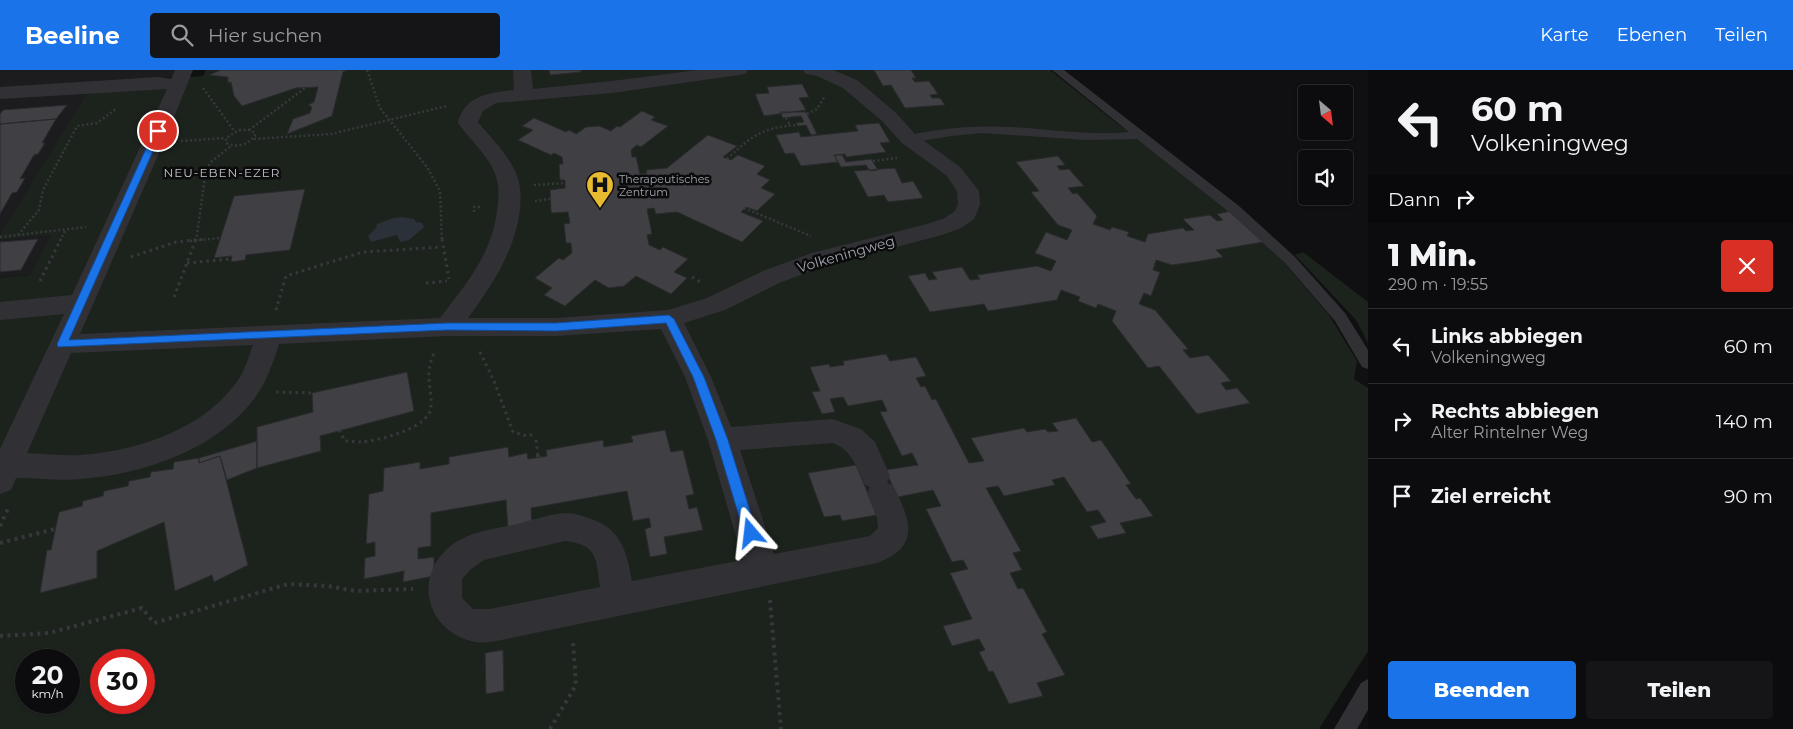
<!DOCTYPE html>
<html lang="de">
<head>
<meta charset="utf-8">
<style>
  body { margin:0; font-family:Montserrat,sans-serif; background:#151416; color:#f1f3f6; height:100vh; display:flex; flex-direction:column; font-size:19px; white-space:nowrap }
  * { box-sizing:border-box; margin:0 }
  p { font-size:16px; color:#9a9b9d }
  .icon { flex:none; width:28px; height:28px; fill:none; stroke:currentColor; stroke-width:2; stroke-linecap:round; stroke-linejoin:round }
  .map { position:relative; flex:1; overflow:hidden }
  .drawer { display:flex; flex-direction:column; background:#0c0b0d; width:425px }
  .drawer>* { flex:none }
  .guide { background:#0c0b0d; color:#f1f3f6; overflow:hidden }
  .needle { width:32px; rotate:152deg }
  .tools { position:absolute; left:1298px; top:15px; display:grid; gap:10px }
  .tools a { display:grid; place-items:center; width:55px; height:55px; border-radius:5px; background:#0c0b0d; box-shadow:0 1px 4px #0004,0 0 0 1px #2c2b2e; font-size:25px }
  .speed { position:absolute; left:15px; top:579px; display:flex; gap:10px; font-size:25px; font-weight:700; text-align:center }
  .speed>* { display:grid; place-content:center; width:65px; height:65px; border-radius:50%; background:#0c0b0d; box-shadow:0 1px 4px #0004,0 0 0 1px #2c2b2e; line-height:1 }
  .speed small { font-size:12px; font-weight:400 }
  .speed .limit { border:8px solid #d22; background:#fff; color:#111 }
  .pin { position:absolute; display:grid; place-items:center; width:42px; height:42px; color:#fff; margin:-21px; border:2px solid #fff; border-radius:50%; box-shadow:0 1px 5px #0007 }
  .me { position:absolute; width:55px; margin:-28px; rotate:343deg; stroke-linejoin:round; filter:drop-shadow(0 0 4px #0008) }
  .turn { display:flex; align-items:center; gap:18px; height:105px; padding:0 20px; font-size:22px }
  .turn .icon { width:65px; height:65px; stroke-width:2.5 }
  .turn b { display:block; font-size:35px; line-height:42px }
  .then { display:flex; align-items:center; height:48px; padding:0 20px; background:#0003; gap:10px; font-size:19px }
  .round { display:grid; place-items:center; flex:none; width:52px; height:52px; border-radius:5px; background:#151416 }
  .summary { display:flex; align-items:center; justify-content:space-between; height:85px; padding:0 20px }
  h1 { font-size:30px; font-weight:800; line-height:38px }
  .action { display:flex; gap:10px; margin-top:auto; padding:10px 20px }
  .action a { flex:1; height:58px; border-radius:5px; background:#1a73e8; color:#fff; font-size:20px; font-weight:800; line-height:58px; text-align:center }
  .action a+a { background:#151416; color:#f1f3f6 }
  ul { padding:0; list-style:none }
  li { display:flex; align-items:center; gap:15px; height:75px; padding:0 20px; border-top:1px solid #2c2b2e }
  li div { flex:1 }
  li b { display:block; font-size:19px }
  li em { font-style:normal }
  header { display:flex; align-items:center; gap:30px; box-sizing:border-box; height:70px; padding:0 25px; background:#1a73e8; color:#fff }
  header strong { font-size:24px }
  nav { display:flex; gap:28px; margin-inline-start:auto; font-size:18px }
  .search { width:350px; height:45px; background:#151416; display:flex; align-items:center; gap:12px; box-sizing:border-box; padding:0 18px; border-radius:5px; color:#9a9b9d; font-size:19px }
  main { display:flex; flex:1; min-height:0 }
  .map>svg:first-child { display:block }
  .built { fill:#1c1c1e }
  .green { fill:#1c231d; fill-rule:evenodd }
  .water { fill:#2a3138 }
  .building { fill:#3f3f44; stroke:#2a2a2d }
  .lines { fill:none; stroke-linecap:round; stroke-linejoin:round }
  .path-far2 { stroke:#37383c; stroke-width:2.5; stroke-dasharray:2 2.5; stroke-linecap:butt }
  .path-far1 { stroke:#37383c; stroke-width:3; stroke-dasharray:2.5 4; stroke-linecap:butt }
  .path { stroke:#37383c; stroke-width:4; stroke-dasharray:3 4.5; stroke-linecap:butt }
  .lane { fill:#313135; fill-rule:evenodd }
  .street { fill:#313135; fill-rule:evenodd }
  .route { fill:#1a73e8; stroke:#114b97 }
  .labels { text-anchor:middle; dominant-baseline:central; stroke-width:5; stroke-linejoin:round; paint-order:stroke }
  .far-poi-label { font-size:11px; fill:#a1a5b1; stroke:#0b0b0c; text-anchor:start }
  .far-neighbourhood-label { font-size:12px; letter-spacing:1px; fill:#c2c4cd; stroke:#0b0b0c }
  .street-label { font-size:14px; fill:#a1a5b1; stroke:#0b0b0c }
</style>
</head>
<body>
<header>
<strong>Beeline</strong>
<div class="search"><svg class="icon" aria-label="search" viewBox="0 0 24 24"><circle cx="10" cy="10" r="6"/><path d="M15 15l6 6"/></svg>Hier suchen</div>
<nav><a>Karte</a><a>Ebenen</a><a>Teilen</a></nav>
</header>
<main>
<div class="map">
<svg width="1368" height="659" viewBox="0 0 1368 659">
  <rect width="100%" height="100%" fill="#100f11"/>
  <path class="built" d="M0,0H181L177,7L0,19Z
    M89,20L0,164V28Z
    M52,164L30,205L0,208V170Z"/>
  <path class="green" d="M206,0H1050L1119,55L1151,75L1231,141L1283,191L1329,245L1357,291L1354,309L1368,318V581L1319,659H0V208L30,205L51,165L0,170V164L93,13L203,6ZM26,590H69V632H26ZM101,590H144V632H101Z
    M1303,182L1368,232V273L1356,250L1295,185Z"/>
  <path class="water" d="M403,147L414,149L416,152L422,153L424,157L409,170L400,172L397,165L371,172L368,166L376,158L377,154L393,148Z"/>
  <path class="building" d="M221,0H347L343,2L332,46L287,64L293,49L310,43L312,37L308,35L314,32L318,17L296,18L242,36L234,26L231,12L228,13V7L209,5Z
    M549,0H581V2L550,5Z
    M874,0H911L916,8H912L915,12L929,11L938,24L930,25L932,28H940L945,35L905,38L891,15L883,16Z
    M802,14L809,27L799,28L806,40L764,46L755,24L769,23L767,17Z
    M67,35L56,49L0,54V44L3,40Z
    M642,41L655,47L651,50L668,56L641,77L637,75L631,80L632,87H636L640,104L647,103L646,100L667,98L708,65L737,76L723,87L731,90L738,85L765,96L757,104L770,110L761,118L775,124L757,141L746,137L741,142L763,151L742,172L677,142L656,144L654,138L647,139L652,164L647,165L649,175L660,180L663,177L688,189L674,202L687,208L671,224L636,206L624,216L609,218L595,210L565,236L544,225L552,218L535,208L559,188L563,190L572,183L571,173H566L564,154L570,153L568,142L552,143L551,141L550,120L565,118V110H560L559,94H563L562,87L554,83L551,85L518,70L533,60L522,56L534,48L566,62L569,60L576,64L586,57L599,56L611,61L617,56L620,57Z
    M780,42H806L817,64L811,65L806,55L798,56L796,53L804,52L801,46L783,48Z
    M56,49L42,73H45L38,84L34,85L20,109L25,108L17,122L12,123L0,144V54Z
    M879,53L890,72L880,73L886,82L846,87L845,84L834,85L838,92L801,96L794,83L785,84L776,65L799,62L801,67L858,61L855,55Z
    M834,85H842L846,92L871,89L878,100L870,101L866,95L841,97Z
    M1058,86L1065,95L1057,96L1060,100L1069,99L1084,116L1068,118L1073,124L1077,123L1097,146L1093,154L1110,160L1112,157L1129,162L1127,166L1145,172L1148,164L1183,158L1186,161L1194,160L1183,149L1210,145L1217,151L1223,150L1217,144L1231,141L1263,172L1216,180L1223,187L1201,191L1172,195L1156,190L1153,200L1160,202L1151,226L1144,223L1139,234L1155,240L1188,279L1183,280L1190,288L1208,285L1231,311L1221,313L1226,320L1237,318L1250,333L1197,344L1159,296L1148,298L1112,251L1116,241L1098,234L1096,238L1078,231L1080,227L1061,220L1057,230L988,241L984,234L930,242L908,206L925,203L929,210L937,209L932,202L962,197L970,210L980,209L977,205L1037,196L1051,201L1056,191L1035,183L1046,162L1067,170L1072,160L1058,155L1031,122L1039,121L1016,92Z
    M895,98L902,113L913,111L923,128L888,132L884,125L868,127L854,101Z
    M305,119L290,180L246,185L245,190L231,192L232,186L214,188L234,126Z
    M38,169L21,200L0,202V172Z
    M886,284L890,291L916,287L926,306L916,308L921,317L925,316L932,330L936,329L969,393L984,391L971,368L1024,358L1027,362L1045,359L1048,362L1058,361L1052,353L1076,348L1092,372L1101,370L1131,414L1126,415L1136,429L1140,428L1153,446L1120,453L1126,463L1098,469L1090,456L1106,452L1098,440L1087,442L1064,407L1052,410L1055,415L1004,426L998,416L986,418L1021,481L1013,483L1022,500L1010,503L1018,519L1023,518L1047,562L1042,564L1065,605L1037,613L1043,626L1009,634L993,601L989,602L979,582L985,580L979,569L952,576L943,556L972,549L950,503L968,499L963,490L952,492L926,439L941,436L933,420L898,427L895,421L885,400L918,395L912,383L902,386L880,342L887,341L882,330L848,336L843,327L830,329L835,342L822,344L812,322L820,321L810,297L829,294L830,297L844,295L843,291Z
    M407,302L414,341L320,366L321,381L257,398V357L313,342L312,323Z
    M665,360L671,382L683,380L694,424L686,426L689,439L697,437L703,460L664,467L667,484L650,487L645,459L651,457L649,448L633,451L627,421L531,438L532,456L508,460L506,430L431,443V476L418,478V489L434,487V506L403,512L404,501L364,509L365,488L375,486V472L366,474L369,424L383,421L384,398L420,392V399L449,394V387L508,377L509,387L527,383L528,389L547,386L546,380L603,370L604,377L633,372L631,366Z
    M257,371V398L227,410L220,386L199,393V388Z
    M220,386L248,495L214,512L212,505L175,521L164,452L97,481V508L40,523L47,480H51L59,442L82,436L83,431L103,426L104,421L128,416L129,411L150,407L151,402L173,399L174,392L199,388V393Z
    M856,395L877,445L842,451L840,445L824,447L808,403Z
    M503,580L504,621L486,624L485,583Z"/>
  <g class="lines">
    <path class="path-far2" d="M367,0L380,38L427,97L440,121L442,171
      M203,18L235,62
      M807,44L817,39L825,26
      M786,48L790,55
      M239,60H249L255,63V66C247,75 237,78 226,73V68Z
      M249,60L305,18
      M254,69L331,64L447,36
      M181,71L226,68
      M727,89C753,65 761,58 797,55
      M873,91L897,88
      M534,115L565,113
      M535,131L550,129
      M744,138L811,166
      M474,142V137H481
      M18,165L39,140L43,120L77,56L97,53L116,39
      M0,167L86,157
      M60,171L66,159
      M190,171L220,168
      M196,171L206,100L211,92L231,76"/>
    <path class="path-far1" d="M442,169L449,209
      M131,187L176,172L204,169
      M187,193L231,189
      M692,207L702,213
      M40,211L61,169
      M426,213L447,211
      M174,227L196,169
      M276,240L286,206L363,182L442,177
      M480,282L494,311L513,362L527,366L535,364
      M276,322L312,323
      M339,360L345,371C350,371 356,372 361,372C378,371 430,358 431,337C432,315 424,306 434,283
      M536,370L538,386"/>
    <path class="path" d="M538,385V387
      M0,456L8,439
      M0,473L55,459
      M770,530L781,659
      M0,566L49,563L142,538L154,553L288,514L328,516L355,521L413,519
      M550,659L576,615L573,572"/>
    <path class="lane" d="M1052,0H1064L1239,136L1295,187L1345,243L1368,280V299L1362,297L1335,251L1285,193L1229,142L1137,69L1086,70L982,63L951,66L909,73L903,69L905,66C939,58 976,55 1011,57C1050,59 1090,66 1129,62Z
      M1368,609V640L1357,659H1334L1361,613Z"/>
    <path class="street" d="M175,0H193L163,74L80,264L440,248C466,214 492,184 497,141C499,126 500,113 493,99C485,82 469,69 458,53C464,25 490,23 514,20L513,0H531L533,19L612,11L698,0H748L745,4L739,5L612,23L496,33L483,41L478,52C491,68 506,82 515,101C521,113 521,125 520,139C515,181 493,214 468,248H556L668,240L707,228L763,201L812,183L927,154L945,148L955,141L958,134L957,121L946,105L902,73L881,50L843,18L817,6L806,4L803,0H833L857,10L895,42L916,65L960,97L979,121L980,134L976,145L973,150L961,158L942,165L827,195L779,213L725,240L684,253L711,307L731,357L832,349L861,359L875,372L890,406L887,413L893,415C909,448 923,476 877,493L501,570C491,572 480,574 471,571C430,560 414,514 444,482C462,463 489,460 513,455C530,451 549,444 565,443C574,443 583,446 591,449C621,459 627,482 632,511L743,490L708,370L685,307L661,259L556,266H447L279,274C273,293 266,313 254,329C215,380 144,404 81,409C60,411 38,408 16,408L11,420L0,424V379L64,244L0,250V232L72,225L167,19L0,29V17L158,7L171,9ZM253,275C249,286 246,297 240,307C208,358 138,381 81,385C63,386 45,384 27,383L71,283ZM832,373C852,379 856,397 865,415L870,417L867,424L877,448L878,458L870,466L774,484L740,380ZM565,471C598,475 596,488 600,517L490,539H473L462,528V509L470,500L484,490Z"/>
  </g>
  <path class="route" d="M158,58L162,61L69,270L447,253H556L669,245L674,249L704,307L728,370L757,463L755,467L751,469L746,467L744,463L716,370L693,307L666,253L556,261L447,260L58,277L57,274L154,61Z"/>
  <defs>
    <symbol id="hospital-pin" viewBox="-11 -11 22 30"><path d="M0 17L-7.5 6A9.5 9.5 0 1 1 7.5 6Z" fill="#e8ba30" stroke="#0b0b0c"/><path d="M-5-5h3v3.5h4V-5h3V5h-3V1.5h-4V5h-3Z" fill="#111"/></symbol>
  </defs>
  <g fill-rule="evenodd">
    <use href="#hospital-pin" x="584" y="99" width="32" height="43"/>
  </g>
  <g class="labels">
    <g class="far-poi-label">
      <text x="619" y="109">Therapeutisches<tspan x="619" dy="13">Zentrum</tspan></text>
    </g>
    <g class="far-neighbourhood-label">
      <text x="222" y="102">NEU-EBEN-EZER</text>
    </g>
    <g class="street-label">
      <text transform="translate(846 184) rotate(-16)">Volkeningweg</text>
    </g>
  </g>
</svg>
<div class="tools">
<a><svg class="needle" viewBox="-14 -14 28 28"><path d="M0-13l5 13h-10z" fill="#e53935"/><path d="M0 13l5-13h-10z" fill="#9a9b9d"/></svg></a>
<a><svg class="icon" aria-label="sound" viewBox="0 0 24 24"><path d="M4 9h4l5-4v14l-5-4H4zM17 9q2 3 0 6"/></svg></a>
</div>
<div class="speed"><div>20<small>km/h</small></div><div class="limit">30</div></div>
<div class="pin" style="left:158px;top:61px;background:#d93025"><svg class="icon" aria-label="arrive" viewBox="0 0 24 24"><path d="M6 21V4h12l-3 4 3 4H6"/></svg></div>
<svg class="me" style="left:751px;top:463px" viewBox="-20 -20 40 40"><path d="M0-17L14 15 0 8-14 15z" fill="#1a73e8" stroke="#fff" stroke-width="4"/></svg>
</div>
<section class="drawer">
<div class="guide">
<div class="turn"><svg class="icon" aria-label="left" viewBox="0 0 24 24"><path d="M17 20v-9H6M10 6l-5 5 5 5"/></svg><div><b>60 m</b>Volkeningweg</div></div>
<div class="then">Dann<svg class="icon" aria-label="right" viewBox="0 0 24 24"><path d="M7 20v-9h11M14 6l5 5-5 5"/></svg></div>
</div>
<div class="summary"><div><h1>1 Min.</h1><p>290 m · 19:55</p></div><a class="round" style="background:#d93025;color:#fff"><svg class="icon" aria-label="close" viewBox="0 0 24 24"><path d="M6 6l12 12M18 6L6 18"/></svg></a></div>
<ul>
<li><svg class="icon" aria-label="left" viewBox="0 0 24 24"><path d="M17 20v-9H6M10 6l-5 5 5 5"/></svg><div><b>Links abbiegen</b><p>Volkeningweg</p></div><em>60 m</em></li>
<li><svg class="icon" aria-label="right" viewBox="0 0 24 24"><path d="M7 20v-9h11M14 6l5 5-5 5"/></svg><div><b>Rechts abbiegen</b><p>Alter Rintelner Weg</p></div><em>140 m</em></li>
<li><svg class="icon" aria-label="arrive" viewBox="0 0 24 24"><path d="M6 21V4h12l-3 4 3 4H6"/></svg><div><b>Ziel erreicht</b></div><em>90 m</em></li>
</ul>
<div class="action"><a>Beenden</a><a>Teilen</a></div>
</section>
</main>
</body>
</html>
